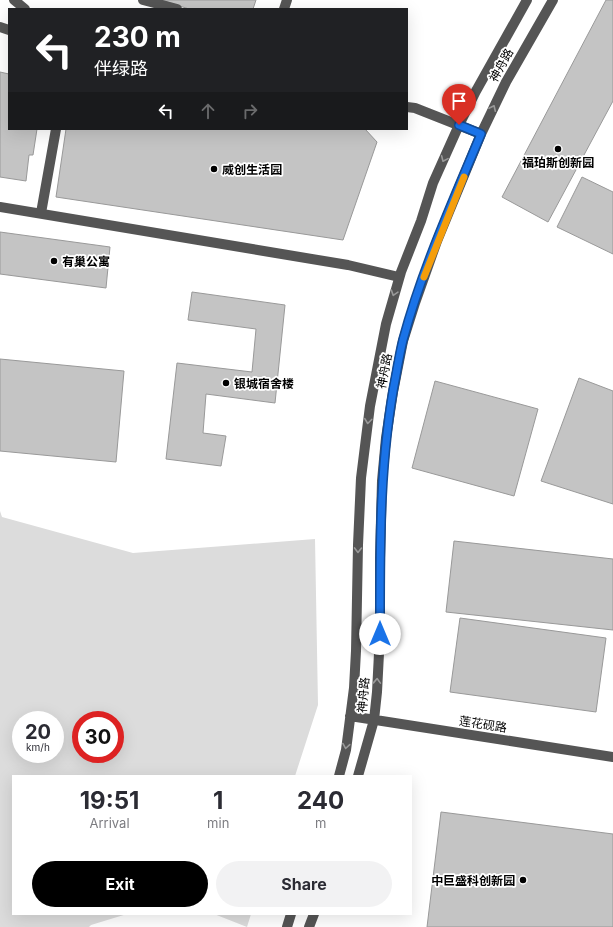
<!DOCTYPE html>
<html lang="en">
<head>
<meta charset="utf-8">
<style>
  body { margin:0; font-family:Inter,"Noto Sans SC",sans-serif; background:#f2f2f3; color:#2b2b33; height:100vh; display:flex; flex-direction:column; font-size:15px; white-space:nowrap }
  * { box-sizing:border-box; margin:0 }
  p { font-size:13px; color:#7c7c81 }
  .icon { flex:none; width:22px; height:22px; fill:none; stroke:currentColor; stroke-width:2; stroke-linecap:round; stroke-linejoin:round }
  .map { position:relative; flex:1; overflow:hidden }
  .details { position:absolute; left:12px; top:775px; width:400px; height:140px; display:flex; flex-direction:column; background:#fff; border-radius:0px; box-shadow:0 4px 16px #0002 }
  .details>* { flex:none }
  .hud { position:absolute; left:8px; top:8px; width:400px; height:122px; border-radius:0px; box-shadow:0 4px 16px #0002; background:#202124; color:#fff; overflow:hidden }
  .speed { position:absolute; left:12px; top:711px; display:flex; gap:8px; font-size:20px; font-weight:700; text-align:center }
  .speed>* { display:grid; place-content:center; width:52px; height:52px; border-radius:50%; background:#fff; box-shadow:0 4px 16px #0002; line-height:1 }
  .speed small { font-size:10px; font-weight:400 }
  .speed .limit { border:6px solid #d22; background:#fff; color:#111 }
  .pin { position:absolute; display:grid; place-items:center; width:34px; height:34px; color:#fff; margin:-41px -17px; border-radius:50% 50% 50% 0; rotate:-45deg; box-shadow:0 0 4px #0007 }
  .pin .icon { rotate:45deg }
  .me { position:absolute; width:44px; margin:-22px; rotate:0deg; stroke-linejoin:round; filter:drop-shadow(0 0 3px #0008) }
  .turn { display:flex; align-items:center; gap:14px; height:84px; padding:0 20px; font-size:18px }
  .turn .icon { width:52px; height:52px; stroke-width:2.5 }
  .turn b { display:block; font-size:28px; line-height:34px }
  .lanes { display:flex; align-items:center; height:38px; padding:0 20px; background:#0003; justify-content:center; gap:20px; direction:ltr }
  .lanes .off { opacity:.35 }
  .eta { display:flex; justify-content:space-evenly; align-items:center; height:68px; text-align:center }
  .eta b { font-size:24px; font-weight:700; line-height:28px }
  .cta { display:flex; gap:8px; margin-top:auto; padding:8px 20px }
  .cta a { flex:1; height:46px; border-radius:24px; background:#000; color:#fff; font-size:16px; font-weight:700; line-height:46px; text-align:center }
  .cta a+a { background:#f2f2f3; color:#2b2b33 }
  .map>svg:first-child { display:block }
  .green { fill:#dcdcdc; fill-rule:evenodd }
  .building { fill:#c4c4c4; stroke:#999 }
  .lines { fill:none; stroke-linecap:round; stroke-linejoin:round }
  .minor { stroke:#555; stroke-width:10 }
  .oneway { stroke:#999 }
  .route-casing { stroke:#114b97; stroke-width:10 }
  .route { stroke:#1a73e8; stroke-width:7 }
  .slow { stroke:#f59e0b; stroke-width:7 }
  .poi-dot { fill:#000; stroke:#fff; stroke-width:1.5 }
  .labels { text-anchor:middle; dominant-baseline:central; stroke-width:3.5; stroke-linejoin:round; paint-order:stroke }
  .street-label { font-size:12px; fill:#000; stroke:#fff }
  .poi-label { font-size:12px; font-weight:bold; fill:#000; stroke:#fff; text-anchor:start }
</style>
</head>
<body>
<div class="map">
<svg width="613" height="927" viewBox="0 0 613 927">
  <rect width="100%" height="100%" fill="#fff"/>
  <path class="green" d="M0,511L2,517L133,553L315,539L318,705L295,776H13V914H127L91,925L89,927H0ZM21,720H55V754H21ZM81,720H115V754H81Z
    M214,914H251L247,927Z"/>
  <path class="building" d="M161,0H256L253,9H189Z
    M606,0H613V101L548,222L502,197Z
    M0,72L9,74V129H37L33,155H29L26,181L0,177Z
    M66,129H365L377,142L343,240L56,197Z
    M582,177L613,192V254L557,227Z
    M0,232L110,247L106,288L0,274Z
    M192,292L285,305L275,403L206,394L203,433L226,436L221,466L166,459L177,363L252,372L256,329L188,320Z
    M0,359L124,371L116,462L0,451Z
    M579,378L613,391V504L541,481Z
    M435,381L538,409L514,496L412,468Z
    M454,541L613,559V630L446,612Z
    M460,618L606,638L596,712L450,692Z
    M441,812L613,834V927H427Z"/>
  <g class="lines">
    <path class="minor" d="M14,0L25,9
      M143,0L177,9
      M284,9L287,0
      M0,27L9,30
      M407,107L415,108L481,134
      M0,207L348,265L399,277
      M41,213L56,129
      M350,716L613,757
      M339,776L346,750L354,688L356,651L358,545L361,478L370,406L386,324L401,272L421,221L433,183L459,125L476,91L527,0
      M358,776L374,720L377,692L380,634V558L382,481L386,438L393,392L403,341L415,303L437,241L481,134L506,82L553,0
      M287,927L291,914
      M309,927L314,914"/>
  </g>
  <defs><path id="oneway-chevron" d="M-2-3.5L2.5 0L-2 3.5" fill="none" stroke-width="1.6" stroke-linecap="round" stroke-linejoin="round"/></defs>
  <g class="oneway">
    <use href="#oneway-chevron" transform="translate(493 108) rotate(-65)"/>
    <use href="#oneway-chevron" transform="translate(444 159) rotate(114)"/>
    <use href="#oneway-chevron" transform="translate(394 293) rotate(108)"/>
    <use href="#oneway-chevron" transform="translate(368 421) rotate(97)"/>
    <use href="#oneway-chevron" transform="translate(358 550) rotate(91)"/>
    <use href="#oneway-chevron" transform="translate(377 681) rotate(-88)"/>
    <use href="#oneway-chevron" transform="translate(346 746) rotate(99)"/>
  </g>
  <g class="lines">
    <defs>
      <path id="route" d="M380,634C380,548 379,461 396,375C398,364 400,352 403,340C422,269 453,201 481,134L459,125"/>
    </defs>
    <use href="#route" class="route-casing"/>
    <use href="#route" class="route"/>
    <path class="slow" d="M424,277L464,177"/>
  </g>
  <g class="poi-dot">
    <circle cx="558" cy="149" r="4"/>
    <circle cx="214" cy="169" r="4"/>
    <circle cx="54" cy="261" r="4"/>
    <circle cx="226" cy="383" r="4"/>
    <circle cx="523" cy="880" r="4"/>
  </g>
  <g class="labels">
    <g class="street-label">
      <text transform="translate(501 65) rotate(-61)">神舟路</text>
      <text transform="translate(384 371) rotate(-79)">神舟路</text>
      <text transform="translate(363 695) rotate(-85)">神舟路</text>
      <text transform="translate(483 724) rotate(9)">莲花砚路</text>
    </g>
    <g class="poi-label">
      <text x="558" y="162" text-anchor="middle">福珀斯创新园</text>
      <text x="222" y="169">威创生活园</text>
      <text x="62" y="261">有巢公寓</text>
      <text x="234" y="383">银城宿舍楼</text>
      <text x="515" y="880" text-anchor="end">中巨盛科创新园</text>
    </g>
  </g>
</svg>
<div class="speed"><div>20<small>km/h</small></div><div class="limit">30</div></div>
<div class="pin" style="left:459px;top:125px;background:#d93025"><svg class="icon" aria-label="arrive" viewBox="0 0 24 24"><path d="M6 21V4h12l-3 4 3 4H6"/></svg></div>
<svg class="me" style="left:380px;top:634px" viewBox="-20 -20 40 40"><circle r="19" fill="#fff"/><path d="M0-13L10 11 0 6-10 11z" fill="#1a73e8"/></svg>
<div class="hud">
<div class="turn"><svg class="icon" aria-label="left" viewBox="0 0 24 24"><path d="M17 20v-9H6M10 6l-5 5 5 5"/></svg><div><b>230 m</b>伴绿路</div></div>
<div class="lanes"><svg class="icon" aria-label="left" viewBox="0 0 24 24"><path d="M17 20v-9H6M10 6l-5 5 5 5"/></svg><svg class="icon off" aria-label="ahead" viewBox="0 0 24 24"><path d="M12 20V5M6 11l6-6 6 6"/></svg><svg class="icon off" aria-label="right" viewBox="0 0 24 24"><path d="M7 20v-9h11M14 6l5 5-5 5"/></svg></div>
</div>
<section class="details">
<div class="eta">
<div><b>19:51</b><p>Arrival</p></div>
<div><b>1</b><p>min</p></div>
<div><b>240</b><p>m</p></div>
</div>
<div class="cta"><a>Exit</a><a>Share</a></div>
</section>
</div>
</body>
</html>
